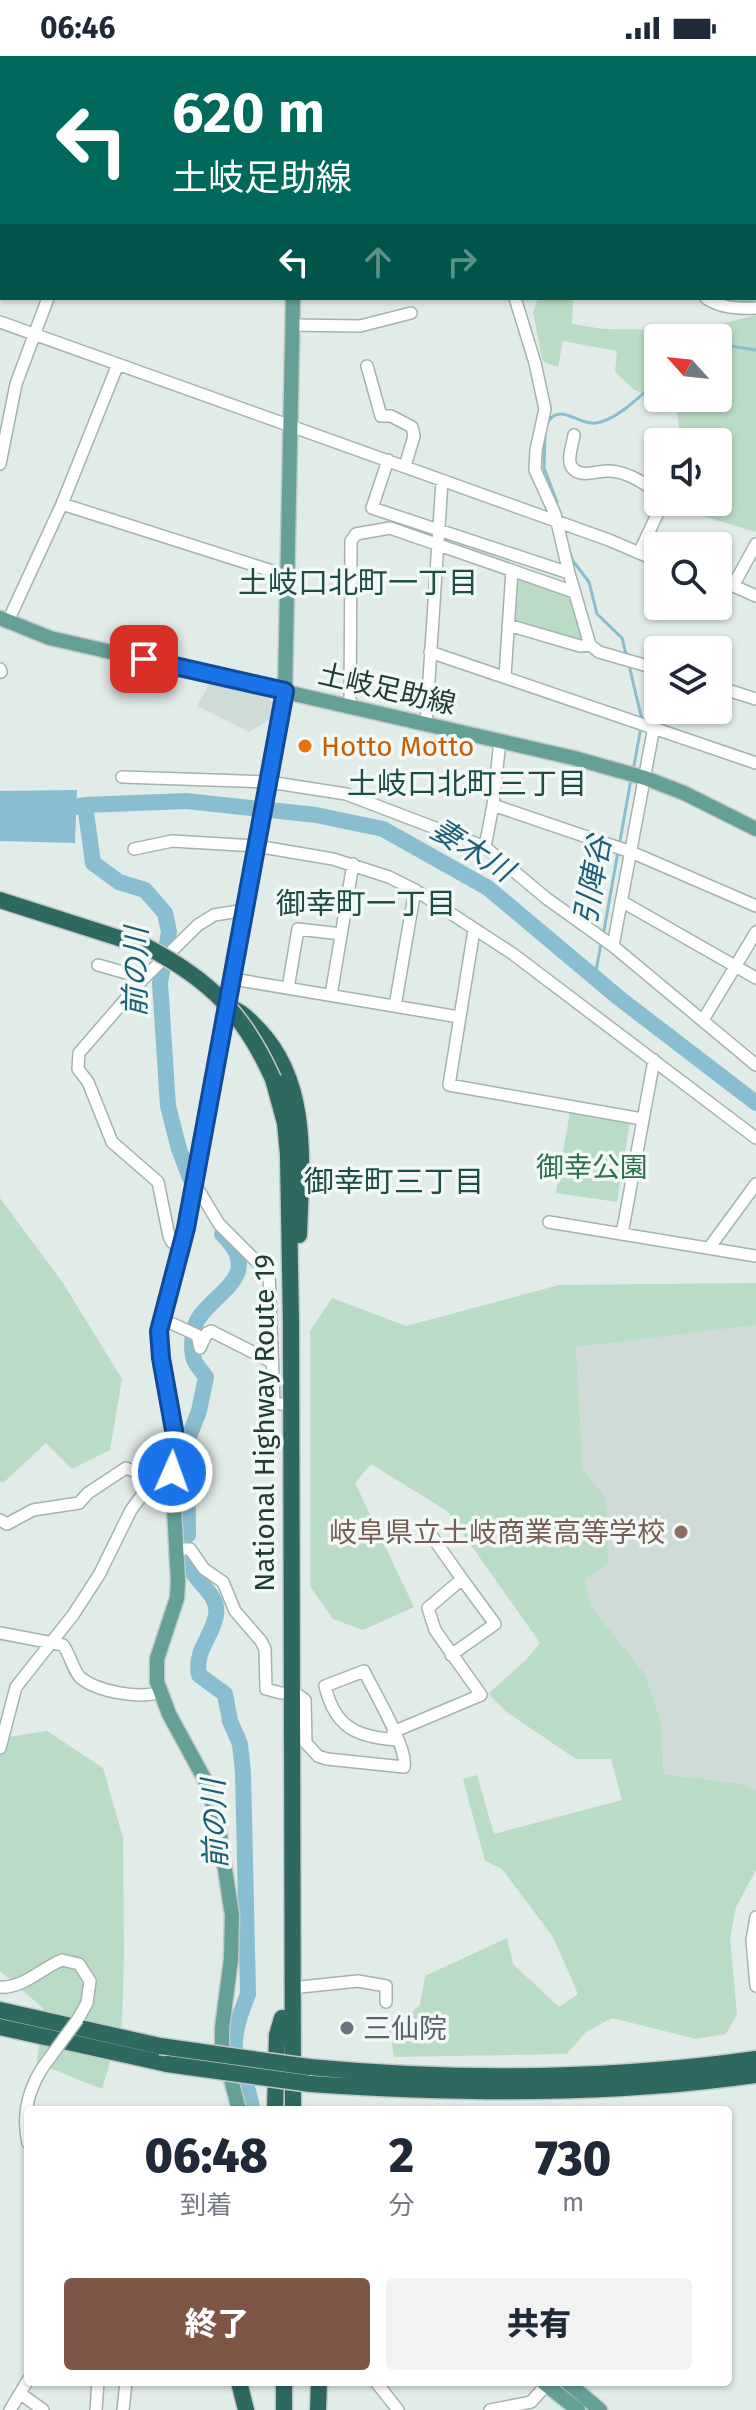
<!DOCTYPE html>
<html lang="ja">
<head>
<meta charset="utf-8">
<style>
  body { margin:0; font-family:"Fira Sans","Noto Sans JP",sans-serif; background:#f2f2f3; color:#1f2937; height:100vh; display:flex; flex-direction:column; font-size:30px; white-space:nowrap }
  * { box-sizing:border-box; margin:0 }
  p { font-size:26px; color:#747a83 }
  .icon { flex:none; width:44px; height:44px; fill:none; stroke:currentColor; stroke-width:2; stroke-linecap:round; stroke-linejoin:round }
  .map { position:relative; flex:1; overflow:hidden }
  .drawer { position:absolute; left:24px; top:2050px; width:708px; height:280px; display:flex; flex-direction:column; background:#fff; border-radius:8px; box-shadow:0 2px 6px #0004 }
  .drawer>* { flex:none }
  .banner { position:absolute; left:0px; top:0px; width:756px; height:244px; box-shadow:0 2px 6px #0004; background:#00695c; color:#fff; overflow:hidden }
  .needle { width:52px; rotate:297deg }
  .tools { position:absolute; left:644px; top:268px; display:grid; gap:16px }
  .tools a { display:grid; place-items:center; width:88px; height:88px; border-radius:8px; background:#fff; box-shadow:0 2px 6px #0004; font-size:40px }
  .pin { position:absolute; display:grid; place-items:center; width:68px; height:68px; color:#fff; margin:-34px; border-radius:16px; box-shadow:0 4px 12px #0006 }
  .me { position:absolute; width:88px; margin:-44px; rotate:2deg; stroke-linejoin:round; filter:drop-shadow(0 0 6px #0008) }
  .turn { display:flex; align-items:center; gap:28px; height:168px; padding:0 40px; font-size:36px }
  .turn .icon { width:104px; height:104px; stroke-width:2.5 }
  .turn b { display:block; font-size:56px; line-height:68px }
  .lanes { display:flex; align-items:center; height:76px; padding:0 40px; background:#0003; justify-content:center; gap:40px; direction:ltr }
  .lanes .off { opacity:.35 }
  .eta { display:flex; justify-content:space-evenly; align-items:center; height:136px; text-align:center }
  .eta b { font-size:48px; font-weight:800; line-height:56px }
  .primary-button { display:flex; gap:16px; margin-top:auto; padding:16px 40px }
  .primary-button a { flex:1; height:92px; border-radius:8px; background:#7d5646; color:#fff; font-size:32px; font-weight:800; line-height:92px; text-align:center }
  .primary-button a+a { background:#f2f2f3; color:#1f2937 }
  .status { display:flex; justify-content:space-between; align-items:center; height:56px; padding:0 40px; background:#fff; direction:ltr }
  .status svg { height:22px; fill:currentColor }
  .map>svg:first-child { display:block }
  .built { fill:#cfdbd7 }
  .green { fill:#badcc6; fill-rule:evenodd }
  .water { fill:#89bed0 }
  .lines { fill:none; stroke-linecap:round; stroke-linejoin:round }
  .stream { stroke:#89bed0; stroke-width:3 }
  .river { stroke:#89bed0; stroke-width:16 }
  .minor-casing { stroke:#a4b3af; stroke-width:14 }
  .major-casing { stroke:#c1c8c7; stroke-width:17 }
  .highway-casing { stroke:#c1c8c7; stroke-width:19 }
  .minor { stroke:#fff; stroke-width:11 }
  .major { stroke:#65a097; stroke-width:14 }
  .highway { stroke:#2d6861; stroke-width:16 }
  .minor-bridge-casing { stroke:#a4b3af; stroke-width:14; stroke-linecap:butt }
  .highway-bridge-casing { stroke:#c1c8c7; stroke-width:19; stroke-linecap:butt }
  .minor-bridge { stroke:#fff; stroke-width:11 }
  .highway-bridge { stroke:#2d6861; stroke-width:16 }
  .route-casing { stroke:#114b97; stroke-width:20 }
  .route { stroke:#1a73e8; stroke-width:14 }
  .food-dot { fill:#e8710a; stroke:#f1f8f5; stroke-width:3 }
  .education-dot { fill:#8d6e63; stroke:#f1f8f5; stroke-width:3 }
  .worship-dot { fill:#6b7280; stroke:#f1f8f5; stroke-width:3 }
  .labels { text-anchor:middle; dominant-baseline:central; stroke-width:7; stroke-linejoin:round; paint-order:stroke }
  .street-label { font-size:28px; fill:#213c37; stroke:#f1f8f5 }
  .food-label { font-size:28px; fill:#c56008; stroke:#f1f8f5; text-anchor:start }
  .park-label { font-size:28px; fill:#2c724e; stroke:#f1f8f5 }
  .education-label { font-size:28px; fill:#785e54; stroke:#f1f8f5; text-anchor:end }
  .worship-label { font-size:28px; fill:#5b616d; stroke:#f1f8f5; text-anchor:start }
  .neighbourhood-label { font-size:30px; fill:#1d4d47; stroke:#f1f8f5 }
  .water-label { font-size:30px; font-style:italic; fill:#1c5f77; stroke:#f1f8f5 }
</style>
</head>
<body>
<div class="status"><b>06:46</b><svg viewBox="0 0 49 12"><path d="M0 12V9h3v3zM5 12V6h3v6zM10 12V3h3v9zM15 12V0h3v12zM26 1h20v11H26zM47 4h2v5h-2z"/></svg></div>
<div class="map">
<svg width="756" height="2354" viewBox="0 0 756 2354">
  <rect width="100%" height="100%" fill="#e1ebe8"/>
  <path class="built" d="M210,627L268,641L278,651L276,660L249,676L197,650Z
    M756,1269V1734L742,1728L664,1718L661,1665L645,1618L591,1550L585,1524L606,1444L583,1412L576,1290Z"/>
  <path class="green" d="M633,0H756V246L718,242H754V2Z
    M538,242H573L572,268L603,273L697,274L756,259V476L690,456L689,446H718V386H681L676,350L634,334L615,316L617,295L563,285L558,311L546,307L542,303L533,256ZM658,282H718V342H658Z
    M515,521L569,538L582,584L579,586L514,567Z
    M570,1056L630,1065L617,1146L556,1137Z
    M0,1142L63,1227L122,1323L110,1394L72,1413L46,1387L3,1427L0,1426Z
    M756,1227V1269L576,1291L583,1412L606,1443L608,1508L585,1524L591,1550L645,1618L661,1665L664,1718L742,1728L756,1734V1814L736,1851L730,1883L737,1958L726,1978L696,1983L612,1962L586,1976L567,1998L394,2001L390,1975L420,1949L425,1920L507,1882L513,1908L559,1951L578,1938L553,1881L502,1813L485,1805L463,1723L477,1719L494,1778L622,1744L611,1703H576L508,1657L488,1638L526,1604L540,1587L447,1455L371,1408L355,1427L414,1551L363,1574L333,1563L310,1530V1275L332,1242L406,1270L559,1229Z
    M47,1675L103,1712L123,1782L124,1898L122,1967L102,2033L37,2007L43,1952L0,1915V1686L2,1682Z"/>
  <path class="water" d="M77,734L75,787L0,785V735Z"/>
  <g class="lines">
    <path class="stream" d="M718,288L756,294
      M546,369C559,344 578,370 596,367C619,363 640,339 658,325
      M545,380L544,412L557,446
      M568,492L573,505L589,526L597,558L622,582L627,602
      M629,609L642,664
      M633,715L641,671
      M603,880L631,723
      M595,920L601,888"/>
    <path class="river" d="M85,749L93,807L119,826L145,834L165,857L169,876L160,927L168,1050L179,1093L190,1122
      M57,754L85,749L186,745L316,759L383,773L488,832L619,942L756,1047
      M188,1479L187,1386L199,1355L206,1321C203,1317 198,1311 195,1306C190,1296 192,1273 198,1263C217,1234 264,1219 222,1178
      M189,1504C190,1525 220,1536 216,1559C213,1580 194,1594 199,1619L225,1638L230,1665L240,1688L243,1716L248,1938C241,1956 234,1974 235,1993C237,2014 251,2032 252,2054"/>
    <defs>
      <path id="minor" d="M180,2L181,0
        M443,2V0
        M515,242L535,307L545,353L536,394L535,414L555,458L569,517L590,589L599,596L658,613
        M706,242C720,252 739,253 756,252
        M0,266L609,484L658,505
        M292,269L360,270L411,257
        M367,310L381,360H391L412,371L414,380L405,410
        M574,379C573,387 567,403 571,410C579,423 596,415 607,415C625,414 644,427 658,437
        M388,404L372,452L569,517
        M0,408L16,328L48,242
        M62,448L288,520
        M639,497L663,446
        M718,523L756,540
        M733,530L756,488
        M8,565L62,448L118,308
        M508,569L580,590L590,589
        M430,596L756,707
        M0,613L1,616
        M505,620L512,514
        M718,631L756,643
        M350,651L351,485L356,478L390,472L574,536
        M426,669L442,425
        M122,721L269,726L346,738L485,791L546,842L613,890L756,1009
        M493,749L631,796L756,850
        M485,791L493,749L500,685
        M134,793L172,785L256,790L333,803L389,821L415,834L513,898L756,1082
        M621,845L756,922
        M474,874L449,1029L642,1063
        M613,890L658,649
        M98,909L144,922
        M233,923L459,961
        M288,932L298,873L341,878
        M331,939L353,808
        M395,950L415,834
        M703,964L756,876
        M654,1004L622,1178L756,1200
        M195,1128L219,1168L269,1218L274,1347L281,1348
        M549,1166L622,1178
        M709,1192L756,1128
        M182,1194L172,1186L169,1180L158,1126L112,1086L88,1026L78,1013L79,997L144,922L198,869L214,859L245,854
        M162,1263L197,1279L200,1292L207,1277L211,1275L272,1306
        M0,1464L7,1468L33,1454L79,1447L88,1437L126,1412L154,1423
        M176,1493H190L204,1513L223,1526L235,1555L261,1585L265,1593L266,1633L281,1637
        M0,1577L63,1589C70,1598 74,1617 81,1622C98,1636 140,1643 160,1636
        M451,1599L495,1568L462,1523
        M292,1638L298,1639L305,1644L306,1687L318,1700L327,1703L404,1711C409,1694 373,1634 364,1615L325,1630C335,1672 357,1681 397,1684
        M393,1676L481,1639L435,1574L428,1552L462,1523L426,1472
        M0,1692L16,1631L73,1559L99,1519L131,1454L154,1423L161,1418L172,1416
        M756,1861L752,1884L756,1930
        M0,1931C22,1933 42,1912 62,1904L79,1908L90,1925L87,1947L78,1963
        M291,1932L358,1925L386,1930V1946
        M28,2087C22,2060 28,2034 43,2011
        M376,2326L398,2354
        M21,2338L43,2354
        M10,2354L28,2324
        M96,2354L98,2326
        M123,2354L126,2326
        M490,2354L531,2346L549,2326"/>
      <path id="major" d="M299,2V0
        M0,562L50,582L574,702L645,722L684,737L756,773
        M239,2054L222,1989V1972L231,1903L232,1859L217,1761L205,1724L169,1658L157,1626V1603L177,1542L178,1525L172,1416L174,1374L158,1284L182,1194L195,1128L285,635L293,242
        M543,2326L578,2354
        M567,2326L600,2354"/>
      <path id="highway" d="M0,844L147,891
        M230,952C242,955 250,965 259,974C311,1029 301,1110 299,1179
        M273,1023L285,1067L288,1098L291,1267L293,2054
        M0,1954L160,1990
        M0,1971L167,2008
        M309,2011C458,2025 608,2024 756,2003
        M311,2028C459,2038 609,2040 756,2019
        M275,2054L277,1979L282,1962
        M239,2326L246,2354
        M284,2326V2354
        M318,2354L319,2326"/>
    </defs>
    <use href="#minor" class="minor-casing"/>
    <use href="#major" class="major-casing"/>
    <use href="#highway" class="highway-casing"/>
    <use href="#minor" class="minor"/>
    <use href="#major" class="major"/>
    <use href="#highway" class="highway"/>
    <defs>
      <path id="minor-bridge" d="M43,2011L78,1963"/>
      <path id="highway-bridge" d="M147,891C210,924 244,958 273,1023
        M160,1990L309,2011
        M167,2008L311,2028"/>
    </defs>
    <use href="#minor-bridge" class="minor-bridge-casing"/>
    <use href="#highway-bridge" class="highway-bridge-casing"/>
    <use href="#minor-bridge" class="minor-bridge"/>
    <use href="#highway-bridge" class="highway-bridge"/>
  </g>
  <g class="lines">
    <defs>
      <path id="route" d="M144,603L285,635L186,1172L159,1275L161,1302L174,1374L172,1416"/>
    </defs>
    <use href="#route" class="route-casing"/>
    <use href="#route" class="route"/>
  </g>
  <circle class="food-dot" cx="305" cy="690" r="8"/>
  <circle class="education-dot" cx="681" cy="1476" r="8"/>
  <circle class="worship-dot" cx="347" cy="1972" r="8"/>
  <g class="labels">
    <g class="street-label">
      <text transform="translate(387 633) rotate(13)">土岐足助線</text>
      <text transform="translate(264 1367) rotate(-90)">National Highway Route 19</text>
    </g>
    <g class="food-label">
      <text x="321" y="690">Hotto Motto</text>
    </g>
    <g class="park-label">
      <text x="592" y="1111">御幸公園</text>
    </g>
    <g class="education-label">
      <text x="665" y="1476">岐阜県立土岐商業高等学校</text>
    </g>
    <g class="worship-label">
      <text x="363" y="1972">三仙院</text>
    </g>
    <g class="neighbourhood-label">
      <text x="358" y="527">土岐口北町一丁目</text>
      <text x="467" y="728">土岐口北町三丁目</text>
      <text x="366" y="848">御幸町一丁目</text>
      <text x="394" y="1126">御幸町三丁目</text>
    </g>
    <g class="water-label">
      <text transform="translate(472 794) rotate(32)">妻木川</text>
      <text transform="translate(593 824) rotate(-80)">引陣谷</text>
      <text transform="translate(136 916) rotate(-89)">前の川</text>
      <text transform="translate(215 1768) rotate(-92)">前の川</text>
    </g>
  </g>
</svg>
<div class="tools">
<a><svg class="needle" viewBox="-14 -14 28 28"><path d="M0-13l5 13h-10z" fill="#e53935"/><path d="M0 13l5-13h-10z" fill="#747a83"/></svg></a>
<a><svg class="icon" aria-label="sound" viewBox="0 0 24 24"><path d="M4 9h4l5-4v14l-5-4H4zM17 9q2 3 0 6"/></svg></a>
<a><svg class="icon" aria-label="search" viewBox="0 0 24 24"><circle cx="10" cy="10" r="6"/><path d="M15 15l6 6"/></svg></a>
<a><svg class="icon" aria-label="layers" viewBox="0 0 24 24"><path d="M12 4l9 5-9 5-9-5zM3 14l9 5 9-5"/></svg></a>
</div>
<div class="pin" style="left:144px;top:603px;background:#d93025"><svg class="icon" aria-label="arrive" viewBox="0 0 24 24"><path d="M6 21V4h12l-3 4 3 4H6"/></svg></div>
<svg class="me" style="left:172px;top:1416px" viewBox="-20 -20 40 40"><circle r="17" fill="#1a73e8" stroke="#fff" stroke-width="3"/><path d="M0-11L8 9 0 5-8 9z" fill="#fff"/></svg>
<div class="banner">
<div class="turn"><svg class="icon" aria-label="left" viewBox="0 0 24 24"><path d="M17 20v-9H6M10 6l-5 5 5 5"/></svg><div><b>620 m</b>土岐足助線</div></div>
<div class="lanes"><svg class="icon" aria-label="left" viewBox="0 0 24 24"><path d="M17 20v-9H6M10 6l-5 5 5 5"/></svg><svg class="icon off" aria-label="ahead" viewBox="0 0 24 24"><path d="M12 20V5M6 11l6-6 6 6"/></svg><svg class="icon off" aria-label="right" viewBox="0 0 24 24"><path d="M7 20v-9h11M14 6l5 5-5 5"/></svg></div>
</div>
<section class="drawer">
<div class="eta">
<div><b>06:48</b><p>到着</p></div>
<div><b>2</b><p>分</p></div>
<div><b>730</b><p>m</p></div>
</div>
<div class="primary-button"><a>終了</a><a>共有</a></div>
</section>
</div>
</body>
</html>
